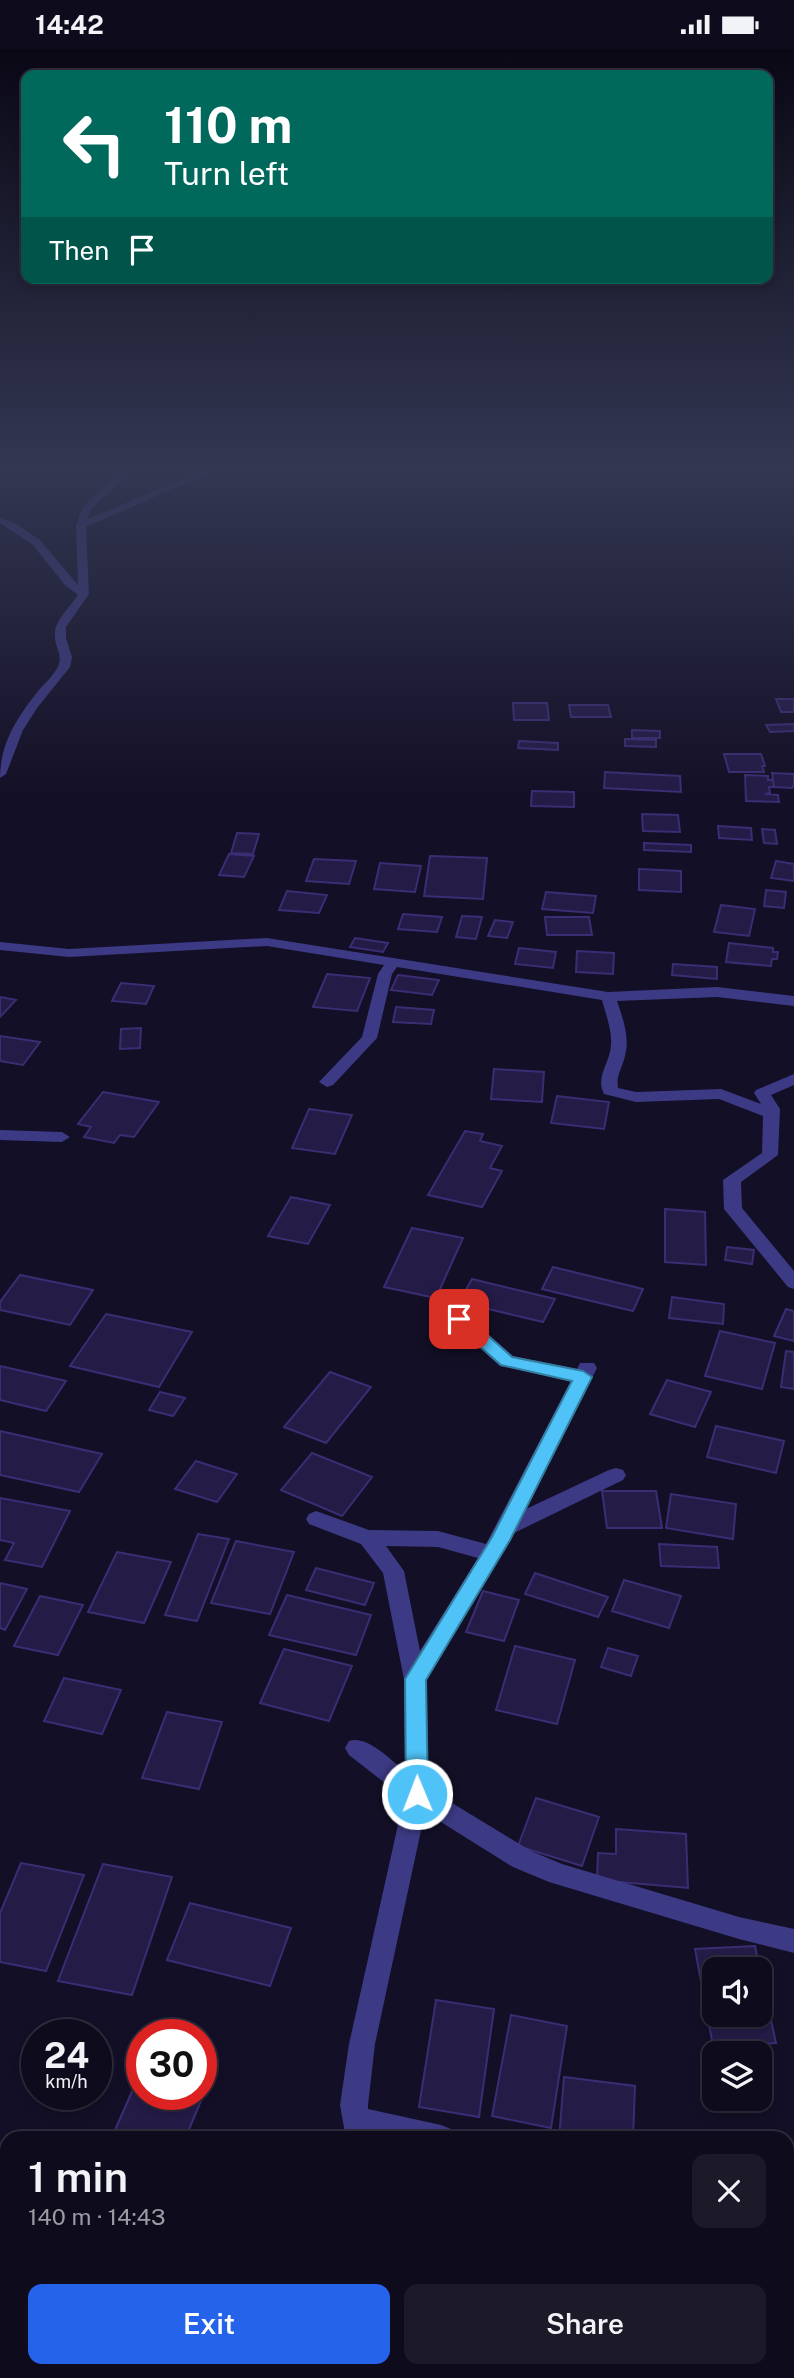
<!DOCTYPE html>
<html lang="en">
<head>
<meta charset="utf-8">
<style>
  body { margin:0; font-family:"Public Sans",sans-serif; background:#1c1929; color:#f1f3f6; height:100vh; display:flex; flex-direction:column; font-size:26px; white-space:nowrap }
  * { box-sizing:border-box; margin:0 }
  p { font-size:23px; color:#9b9ba3 }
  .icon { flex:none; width:38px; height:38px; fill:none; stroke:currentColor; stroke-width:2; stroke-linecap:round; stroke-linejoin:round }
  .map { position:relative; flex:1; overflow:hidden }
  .sheet { position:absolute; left:0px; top:2082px; width:794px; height:247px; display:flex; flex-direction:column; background:#0e0b1c; border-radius:21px 21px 0 0; box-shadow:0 4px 10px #0003,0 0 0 2px #2e2b3b }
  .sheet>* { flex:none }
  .top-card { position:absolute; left:21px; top:21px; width:752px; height:214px; border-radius:14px; box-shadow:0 4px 10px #0003,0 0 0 2px #2e2b3b; background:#00695c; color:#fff; overflow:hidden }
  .tools { position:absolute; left:702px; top:1908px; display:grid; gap:14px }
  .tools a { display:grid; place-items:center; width:70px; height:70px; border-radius:14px; background:#0e0b1c; box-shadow:0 4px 10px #0003,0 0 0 2px #2e2b3b; font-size:35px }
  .speed { position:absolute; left:21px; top:1970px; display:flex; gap:14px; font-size:35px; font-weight:700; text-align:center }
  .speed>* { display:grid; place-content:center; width:91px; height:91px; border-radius:50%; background:#0e0b1c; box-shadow:0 4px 10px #0003,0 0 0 2px #2e2b3b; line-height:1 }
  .speed small { font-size:18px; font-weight:400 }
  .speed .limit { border:10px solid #d22; background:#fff; color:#111 }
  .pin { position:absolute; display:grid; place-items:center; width:60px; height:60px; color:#fff; margin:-30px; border-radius:14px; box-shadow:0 4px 10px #0006 }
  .me { position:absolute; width:77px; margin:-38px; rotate:359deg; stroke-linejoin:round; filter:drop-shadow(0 0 5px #0008) }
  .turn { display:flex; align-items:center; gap:24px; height:147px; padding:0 28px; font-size:32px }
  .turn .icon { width:91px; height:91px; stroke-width:2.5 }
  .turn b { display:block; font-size:49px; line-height:60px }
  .then { display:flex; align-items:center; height:66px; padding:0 28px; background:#0003; gap:14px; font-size:26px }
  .round { display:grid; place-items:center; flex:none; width:74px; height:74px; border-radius:14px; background:#1c1929 }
  .headline { display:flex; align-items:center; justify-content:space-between; height:119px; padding:0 28px }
  h1 { font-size:42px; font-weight:600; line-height:52px }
  .primary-button { display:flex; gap:14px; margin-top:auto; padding:14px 28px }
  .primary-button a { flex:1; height:80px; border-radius:14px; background:#2563eb; color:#fff; font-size:28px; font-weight:600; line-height:80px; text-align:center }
  .primary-button a+a { background:#1c1929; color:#f1f3f6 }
  .status { display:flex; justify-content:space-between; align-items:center; height:49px; padding:0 35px; background:#0e0b1c; direction:ltr }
  .status svg { height:19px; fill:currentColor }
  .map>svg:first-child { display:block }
  .building { fill:#241b47; stroke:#3b2d73; stroke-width:2; fill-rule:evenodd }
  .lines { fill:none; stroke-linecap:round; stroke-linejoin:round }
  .minor { fill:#3d3a85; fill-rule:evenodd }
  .route { fill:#4fc3f7; stroke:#337fa1; stroke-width:2 }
</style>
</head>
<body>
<div class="status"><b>14:42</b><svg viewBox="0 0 49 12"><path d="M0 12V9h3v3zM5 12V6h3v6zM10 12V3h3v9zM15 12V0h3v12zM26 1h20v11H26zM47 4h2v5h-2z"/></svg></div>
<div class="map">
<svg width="794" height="2329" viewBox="0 0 794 2329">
  <rect width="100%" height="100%" fill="#130f26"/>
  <path class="building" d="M776,650H794V663H781Z
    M513,654H547L549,671H514Z
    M569,656H608L611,668H571Z
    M794,675V682L770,683L766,676Z
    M632,681L660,682V689H632Z
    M625,690L656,691V698L625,697Z
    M519,692L558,694V701L518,699Z
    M724,705H761L765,717H762L764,723H729Z
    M605,723L680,727L681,743L604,739Z
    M772,724L794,725V736L792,739L774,738Z
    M745,726L768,727V731H773L774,738H769L770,744L765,745L778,746L779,753L746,752Z
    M532,742L574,743V758L531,757Z
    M642,765L678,766L680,783L643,782Z
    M718,777L751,779L752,791L719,789Z
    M762,780L775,781L777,795L764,794Z
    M237,784L259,785L253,805L231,804Z
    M644,794L691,796V803L644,801Z
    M229,805L254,807L244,828L219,826Z
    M430,807L487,809L483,850L424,847Z
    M314,810L356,812L349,835L306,832Z
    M776,812L794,815V832L771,829Z
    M380,814L421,817L415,843L374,840Z
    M639,820L681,822V843L639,841Z
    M766,841L786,843L784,859L764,857Z
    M287,842L327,846L319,864L279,861Z
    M546,843L596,847L593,864L542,860Z
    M721,856L755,860L749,887L714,883Z
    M403,865L442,868L437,883L398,880Z
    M462,867L482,868L476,890L456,888Z
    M545,868H589L592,886H547Z
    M495,871L513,873L507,889L488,887Z
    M355,889L388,894L383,903L350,898Z
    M729,894L773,899V903H778L777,910H772L771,917L726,913Z
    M519,899L556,903L553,919L515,915Z
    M577,902L614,904L613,925L576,923Z
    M673,915L717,918V930L672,926Z
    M327,925L370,929L357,962L313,958Z
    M398,926L439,931L432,946L391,941Z
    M121,934L154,937L146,955L112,952Z
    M0,948L16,951L0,968Z
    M396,958L434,961L431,975L393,973Z
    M141,979L140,999L120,1000L121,980Z
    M0,987L40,993L23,1016L0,1012Z
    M494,1020L544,1023L542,1053L491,1050Z
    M103,1043L159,1053L134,1088L120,1086L114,1094L84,1088L91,1078L78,1075Z
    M557,1047L609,1053L604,1080L551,1074Z
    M309,1060L352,1066L335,1105L292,1099Z
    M465,1082L483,1085L480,1092L502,1097L490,1119L502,1122L482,1158L428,1146Z
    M291,1148L330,1156L308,1195L268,1187Z
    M665,1160L705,1163L706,1216L665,1213Z
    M412,1179L463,1189L436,1249L384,1238Z
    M727,1198L754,1201L752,1215L725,1211Z
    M553,1218L643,1240L633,1262L542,1240Z
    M20,1226L93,1241L70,1276L0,1261V1253Z
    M472,1230L555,1250L543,1273L459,1253Z
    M672,1248L724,1255L723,1275L669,1269Z
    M786,1260L794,1262V1292L774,1287Z
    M106,1265L192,1283L159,1338L70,1317Z
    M720,1282L775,1294L762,1340L705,1327Z
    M786,1302L794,1303V1340L781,1338Z
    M0,1317L66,1332L46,1362L0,1351Z
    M330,1323L371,1338L326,1394L284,1378Z
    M667,1331L711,1343L695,1378L650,1365Z
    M160,1343L185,1349L173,1367L149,1361Z
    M716,1377L784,1392L776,1424L707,1408Z
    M0,1382L102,1405L79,1443L0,1426Z
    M312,1404L372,1428L342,1467L281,1441Z
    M196,1412L237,1425L217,1453L175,1440Z
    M602,1442H656L662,1479H607Z
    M671,1445L736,1455L733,1490L666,1479Z
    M0,1449L70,1462L42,1518L5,1511L14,1494L0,1491Z
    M198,1485L229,1490L197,1572L165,1566Z
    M236,1492L294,1503L270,1565L211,1554Z
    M659,1495L717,1498L719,1519L661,1517Z
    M117,1503L171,1513L144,1574L88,1563Z
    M316,1519L374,1534L365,1556L306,1541Z
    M535,1524L608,1548L598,1568L525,1545Z
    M624,1531L681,1547L669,1579L612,1562Z
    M0,1534L27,1540L5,1581L0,1579Z
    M483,1542L519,1551L504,1592L466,1583Z
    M287,1546L371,1566L356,1606L269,1586Z
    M40,1547L83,1556L58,1606L14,1597Z
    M515,1597L575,1611L557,1675L496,1661Z
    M608,1599L638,1607L631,1627L601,1618Z
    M284,1600L352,1617L329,1672L260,1654Z
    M64,1629L121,1641L102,1685L44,1672Z
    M167,1663L222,1673L199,1740L142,1729Z
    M536,1749L599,1768L582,1817L518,1797Z
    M616,1780L686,1785L688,1839L597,1831L598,1804L616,1805Z
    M21,1814L84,1826L46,1922L0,1913V1864Z
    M103,1815L172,1828L132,1946L58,1932Z
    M190,1854L291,1879L270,1937L167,1911Z
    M755,1897L776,1994L713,1997L695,1900ZM714,1920H760V1965H714Z
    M436,1951L494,1960L479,2068L419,2058Z
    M511,1966L567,1977L551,2079L492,2067Z
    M142,2020V2046H201V2038L206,2040L185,2090H111Z
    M564,2028L635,2037L633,2090H559Z
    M788,2153L794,2154V2255L788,2254Z
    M0,2194L7,2195V2272L0,2271Z
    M7,2301V2322H94L91,2329H0Z
    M511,2322H585L584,2329H510Z"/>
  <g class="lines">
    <path class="minor" d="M122,422H132L91,460L88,470L202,422H214L86,478L89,545L66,578V589L72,608L70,618L37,659L23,681L6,725L0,729C0,694 18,667 39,641C46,633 56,624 59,615C62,605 55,598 55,588C53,573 70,558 78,546L65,536L33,496L0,474V468L18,476L40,491L78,536L76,477L82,459Z
      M267,889L608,943L717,938L794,947V957L717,948L617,952C623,970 630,988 625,1007C622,1020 616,1025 618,1039L636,1043L721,1040L761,1055L754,1044L756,1041L794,1025V1036L771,1046L780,1060L778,1106L741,1133L742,1159L794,1222V1240L788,1238L724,1160L723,1131L762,1104L763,1067L719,1050L636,1053L604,1045C595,1027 610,1015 611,996C612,981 606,966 602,951L397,918L392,925L377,989L333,1036L327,1038L319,1033L362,988L378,925L384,916L267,897L69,908L0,901V893L69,900Z
      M0,1081L62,1083L70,1088L62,1093L0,1091Z
      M459,1264L466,1266L513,1307L577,1320L580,1314H594L597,1319L526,1460L609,1421L616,1419L623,1421L626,1426L623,1431L514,1484L426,1631L429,1740L531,1802L562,1815L739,1868L794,1880V1904L739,1890L549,1833L513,1818L425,1763L375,1995L368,2056V2060L441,2076L451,2080L455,2090H346L340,2056L349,1995L404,1749L349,1706L345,1699L349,1692C368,1686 390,1711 405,1722L404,1630L383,1524L361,1495L309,1475L306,1470L309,1465L316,1462L369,1481L438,1482L486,1495L571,1332L500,1317L452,1274L450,1270L452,1266ZM386,1497L438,1498L478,1509L420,1602L404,1522Z
      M0,2116L7,2118V2146L0,2144Z
      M355,2322H385L383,2329H353Z"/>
  </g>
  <linearGradient id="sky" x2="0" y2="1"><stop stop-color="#0a0815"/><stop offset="0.56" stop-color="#333752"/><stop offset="1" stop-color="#333752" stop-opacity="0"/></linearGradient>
  <rect width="794" height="748" fill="url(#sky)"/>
  <path class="route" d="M459,1264L465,1266L512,1308L583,1322L592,1328L510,1491L426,1631L428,1745L425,1751L417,1754L409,1751L406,1745L405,1630L492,1488L572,1332L501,1316L453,1274L451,1270L453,1266Z"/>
</svg>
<div class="tools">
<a><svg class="icon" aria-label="sound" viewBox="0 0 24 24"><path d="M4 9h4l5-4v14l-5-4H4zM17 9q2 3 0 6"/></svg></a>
<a><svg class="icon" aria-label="layers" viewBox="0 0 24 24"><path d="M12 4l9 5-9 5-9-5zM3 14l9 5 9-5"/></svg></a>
</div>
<div class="speed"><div>24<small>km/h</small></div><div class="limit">30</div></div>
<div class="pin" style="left:459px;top:1270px;background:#d93025"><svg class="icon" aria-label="arrive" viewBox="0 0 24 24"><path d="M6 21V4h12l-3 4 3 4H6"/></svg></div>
<svg class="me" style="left:417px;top:1745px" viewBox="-20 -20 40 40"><circle r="17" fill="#4fc3f7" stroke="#fff" stroke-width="3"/><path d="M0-11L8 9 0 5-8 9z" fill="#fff"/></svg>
<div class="top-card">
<div class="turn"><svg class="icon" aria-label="left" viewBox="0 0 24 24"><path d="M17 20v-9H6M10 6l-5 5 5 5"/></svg><div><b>110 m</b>Turn left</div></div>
<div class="then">Then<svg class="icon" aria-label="arrive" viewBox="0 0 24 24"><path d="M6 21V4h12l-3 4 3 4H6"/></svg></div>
</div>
<section class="sheet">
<div class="headline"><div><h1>1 min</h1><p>140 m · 14:43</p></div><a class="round"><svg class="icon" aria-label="close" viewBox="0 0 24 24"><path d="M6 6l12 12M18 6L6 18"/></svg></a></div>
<div class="primary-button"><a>Exit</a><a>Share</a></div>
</section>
</div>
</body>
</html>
